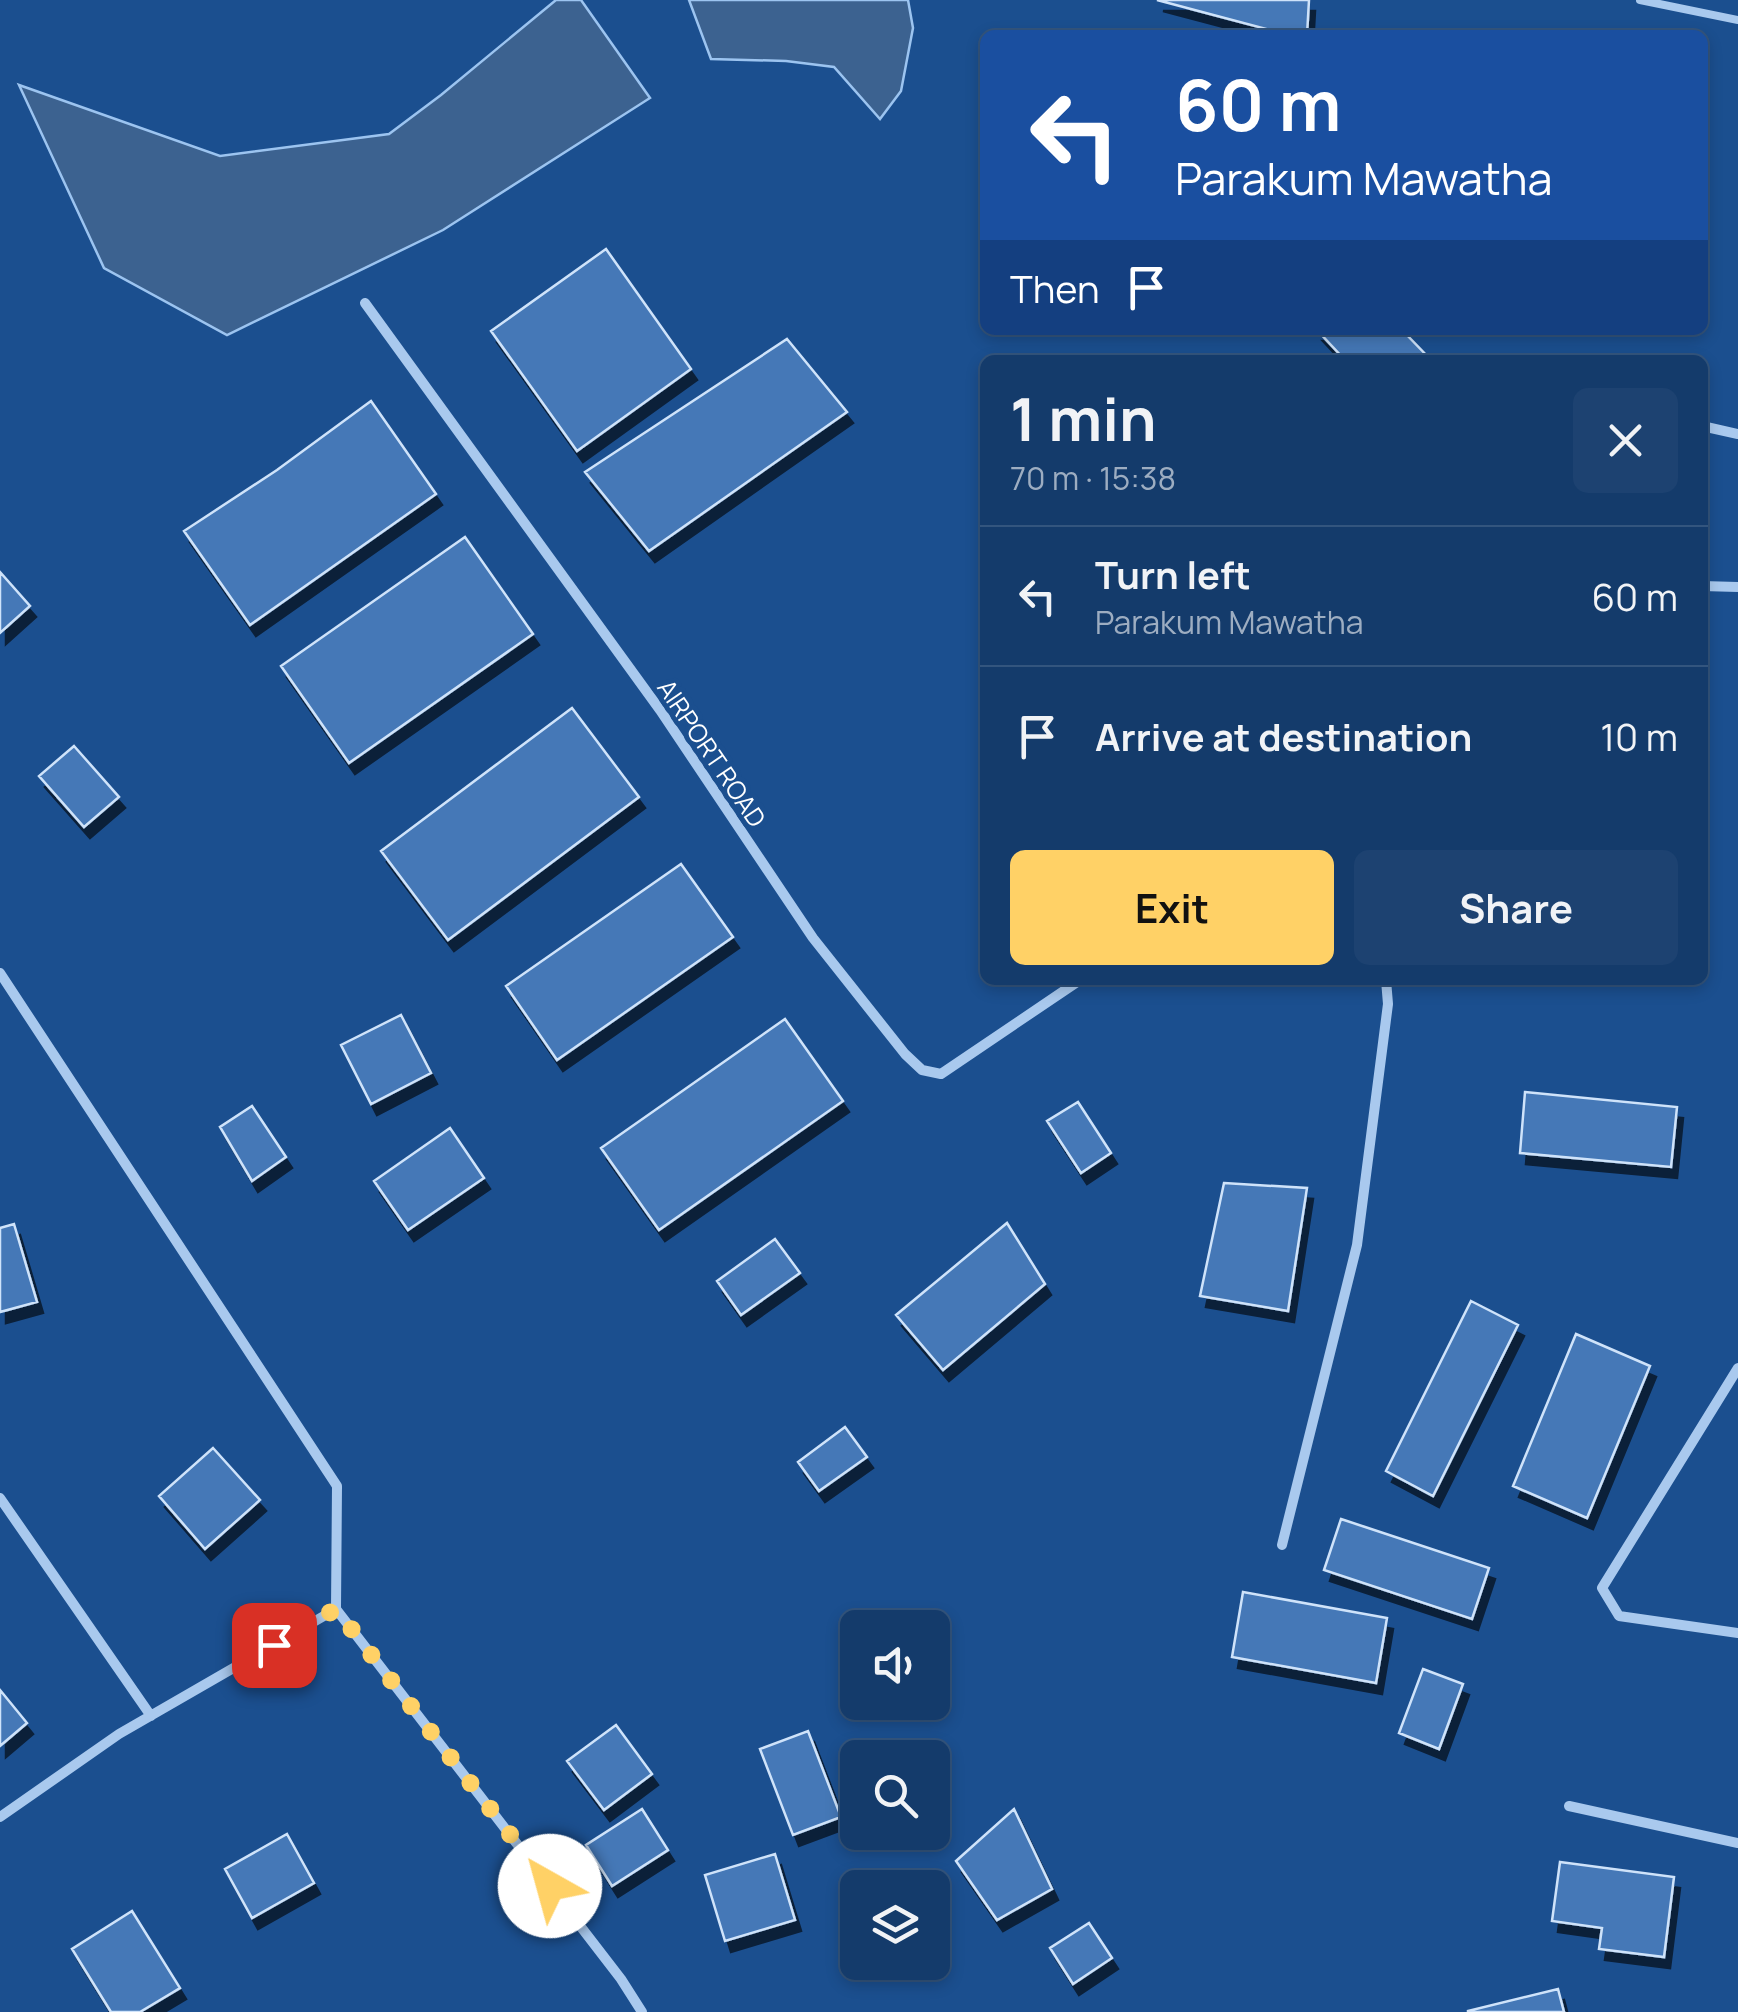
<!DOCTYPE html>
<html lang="en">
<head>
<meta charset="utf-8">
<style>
  body { margin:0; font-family:Manrope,sans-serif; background:#1d4271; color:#f1f3f6; height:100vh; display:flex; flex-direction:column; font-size:38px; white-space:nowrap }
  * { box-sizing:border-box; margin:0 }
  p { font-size:32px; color:#9dadc1 }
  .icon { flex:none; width:55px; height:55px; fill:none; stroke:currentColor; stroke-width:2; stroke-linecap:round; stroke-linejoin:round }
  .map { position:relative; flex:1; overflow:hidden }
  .sheet { position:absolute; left:980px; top:355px; width:728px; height:630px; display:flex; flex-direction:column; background:#143b6b; border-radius:15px; box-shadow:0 5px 15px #0003,0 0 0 2px #33557e }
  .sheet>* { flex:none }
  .guide { position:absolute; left:980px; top:30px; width:728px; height:305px; border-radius:15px; box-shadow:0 5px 15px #0003,0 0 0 2px #33557e; background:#1a4fa0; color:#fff; overflow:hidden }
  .fabs { position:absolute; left:840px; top:1610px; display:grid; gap:20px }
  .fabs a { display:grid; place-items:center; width:110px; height:110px; border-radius:15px; background:#143b6b; box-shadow:0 5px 15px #0003,0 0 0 2px #33557e; font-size:50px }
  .pin { position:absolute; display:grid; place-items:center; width:85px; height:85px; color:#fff; margin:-42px; border-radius:20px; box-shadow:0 5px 15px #0006 }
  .me { position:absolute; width:110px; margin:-55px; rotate:322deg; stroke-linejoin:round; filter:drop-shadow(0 0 8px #0008) }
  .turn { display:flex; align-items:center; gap:35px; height:210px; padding:0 30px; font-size:45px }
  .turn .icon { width:130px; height:130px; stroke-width:2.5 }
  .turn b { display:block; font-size:70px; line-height:85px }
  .then { display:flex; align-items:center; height:95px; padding:0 30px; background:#0003; gap:20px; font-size:38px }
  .round { display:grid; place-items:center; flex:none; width:105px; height:105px; border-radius:15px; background:#1d4271 }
  .overview { display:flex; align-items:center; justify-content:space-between; height:170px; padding:0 30px }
  h1 { font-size:60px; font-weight:700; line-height:75px }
  .cta { display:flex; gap:20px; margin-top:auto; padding:20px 30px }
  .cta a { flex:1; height:115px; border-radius:15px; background:#ffd166; color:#111; font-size:40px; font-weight:700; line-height:115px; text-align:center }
  .cta a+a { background:#1d4271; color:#f1f3f6 }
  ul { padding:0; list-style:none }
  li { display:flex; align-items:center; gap:30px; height:140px; padding:0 30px; border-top:2px solid #33557e }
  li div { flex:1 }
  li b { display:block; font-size:38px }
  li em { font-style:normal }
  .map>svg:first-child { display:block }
  .water { fill:#3c6290; stroke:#9cc4f0; stroke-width:2.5 }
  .building { fill:#4478b7; stroke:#cfe3fa; stroke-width:2.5; filter:url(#shadow) }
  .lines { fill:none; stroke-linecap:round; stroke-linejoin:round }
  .lane { stroke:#a9c9ee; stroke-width:8 }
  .street { stroke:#a9c9ee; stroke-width:10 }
  .route { stroke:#ffd166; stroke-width:18; stroke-dasharray:0 32.4 }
  .labels { text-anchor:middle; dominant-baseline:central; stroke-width:10; stroke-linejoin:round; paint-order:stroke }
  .street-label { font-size:25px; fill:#fff; stroke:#1b4f8f }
</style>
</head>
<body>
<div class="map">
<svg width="1738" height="2012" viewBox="0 0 1738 2012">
  <defs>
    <filter id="shadow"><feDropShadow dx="6" dy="11" stdDeviation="0" flood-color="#0009"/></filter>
  </defs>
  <rect width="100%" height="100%" fill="#1b4f8f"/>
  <path class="water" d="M556,0H581L650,98L443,230L227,335L104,268L19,85L220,156L389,134L441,95Z
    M689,0H908L913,28L901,91L880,119L834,67L786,61L711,59Z"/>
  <path class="building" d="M1157,0H1309L1307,35H1289Z
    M606,249L691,369L577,451L491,331Z
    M1317,330H1402L1431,360H1345Z
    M787,339L847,412L649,551L585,472Z
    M371,401L436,494L250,625L184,531L277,470Z
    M465,537L533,634L349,763L281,666Z
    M0,572L30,606L0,633Z
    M572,708L639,797L448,940L381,851Z
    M74,746L119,797L84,827L39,776Z
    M681,864L733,937L557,1060L506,986Z
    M401,1015L431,1073L371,1104L341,1045Z
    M785,1019L843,1101L659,1230L601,1148Z
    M1525,1092L1677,1107L1671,1167L1520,1153Z
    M1078,1102L1111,1153L1081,1173L1047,1121Z
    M252,1106L286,1157L252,1181L220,1127Z
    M450,1128L484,1178L408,1230L374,1181Z
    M1224,1183L1307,1188L1288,1311L1200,1296Z
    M1007,1223L1045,1284L943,1370L896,1315Z
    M14,1224L37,1302L0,1312V1228Z
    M775,1239L800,1273L741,1315L717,1281Z
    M1471,1301L1518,1325L1433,1496L1386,1471Z
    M1576,1334L1650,1366L1587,1518L1513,1486Z
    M845,1427L867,1457L819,1491L798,1462Z
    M213,1448L260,1500L205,1549L159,1496Z
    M1341,1519L1489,1568L1472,1619L1324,1570Z
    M1243,1592L1387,1618L1376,1683L1232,1657Z
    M1423,1669L1463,1684L1439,1749L1399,1733Z
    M0,1690L27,1723L0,1746Z
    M616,1725L652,1774L604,1810L567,1761Z
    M808,1731L841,1817L793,1835L760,1749Z
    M642,1809L668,1850L612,1886L586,1845Z
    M1014,1809L1052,1889L997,1920L956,1861Z
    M287,1834L314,1883L252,1918L225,1869Z
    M775,1854L795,1920L725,1941L705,1875Z
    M1560,1862L1674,1877L1664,1957L1599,1949L1602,1928L1552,1921Z
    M132,1911L180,1988L140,2012H111L72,1949Z
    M1089,1923L1112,1958L1073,1984L1050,1948Z
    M1558,1989L1564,2012H1468V2011Z"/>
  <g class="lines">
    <path class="lane" d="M1640,0L1738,20"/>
    <path class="street" d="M365,303L660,710L813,938L905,1054L922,1070L941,1074L1080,980
      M1702,426L1738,434
      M1702,586L1738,587
      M0,973L337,1486L336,1609L621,1979L642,2012
      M1738,1368L1602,1588L1619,1616L1738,1633
      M0,1498L151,1716
      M1282,1545L1357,1245L1388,1004L1386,980
      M1569,1806L1738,1843
      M0,1817L119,1734L336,1609"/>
  </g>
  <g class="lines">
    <path class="route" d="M274,1645L336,1609L550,1886"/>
  </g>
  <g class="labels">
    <g class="street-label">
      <text transform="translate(712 753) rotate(56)">AIRPORT ROAD</text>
    </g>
  </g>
</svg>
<div class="fabs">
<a><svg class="icon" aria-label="sound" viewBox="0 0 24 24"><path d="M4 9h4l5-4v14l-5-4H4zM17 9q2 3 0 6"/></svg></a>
<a><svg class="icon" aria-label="search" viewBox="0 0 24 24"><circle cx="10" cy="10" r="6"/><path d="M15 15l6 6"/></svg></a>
<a><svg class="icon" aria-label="layers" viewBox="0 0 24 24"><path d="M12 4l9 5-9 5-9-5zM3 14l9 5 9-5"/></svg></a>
</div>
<div class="pin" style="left:274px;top:1645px;background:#d93025"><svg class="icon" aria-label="arrive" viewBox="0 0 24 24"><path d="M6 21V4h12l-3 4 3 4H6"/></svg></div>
<svg class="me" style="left:550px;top:1886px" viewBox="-20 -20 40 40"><circle r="19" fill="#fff"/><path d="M0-13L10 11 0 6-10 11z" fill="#ffd166"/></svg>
<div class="guide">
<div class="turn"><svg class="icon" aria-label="left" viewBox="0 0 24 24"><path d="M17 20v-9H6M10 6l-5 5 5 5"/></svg><div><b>60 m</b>Parakum Mawatha</div></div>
<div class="then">Then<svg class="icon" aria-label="arrive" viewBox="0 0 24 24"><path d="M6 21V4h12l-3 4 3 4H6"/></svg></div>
</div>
<section class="sheet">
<div class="overview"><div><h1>1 min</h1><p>70 m · 15:38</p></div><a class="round"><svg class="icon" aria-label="close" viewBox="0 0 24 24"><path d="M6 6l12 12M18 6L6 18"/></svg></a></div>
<ul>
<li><svg class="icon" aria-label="left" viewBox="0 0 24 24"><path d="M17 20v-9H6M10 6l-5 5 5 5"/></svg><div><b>Turn left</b><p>Parakum Mawatha</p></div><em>60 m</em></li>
<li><svg class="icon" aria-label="arrive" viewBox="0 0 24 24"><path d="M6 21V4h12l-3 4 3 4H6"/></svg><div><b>Arrive at destination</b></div><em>10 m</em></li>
</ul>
<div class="cta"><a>Exit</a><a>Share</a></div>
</section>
</div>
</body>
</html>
